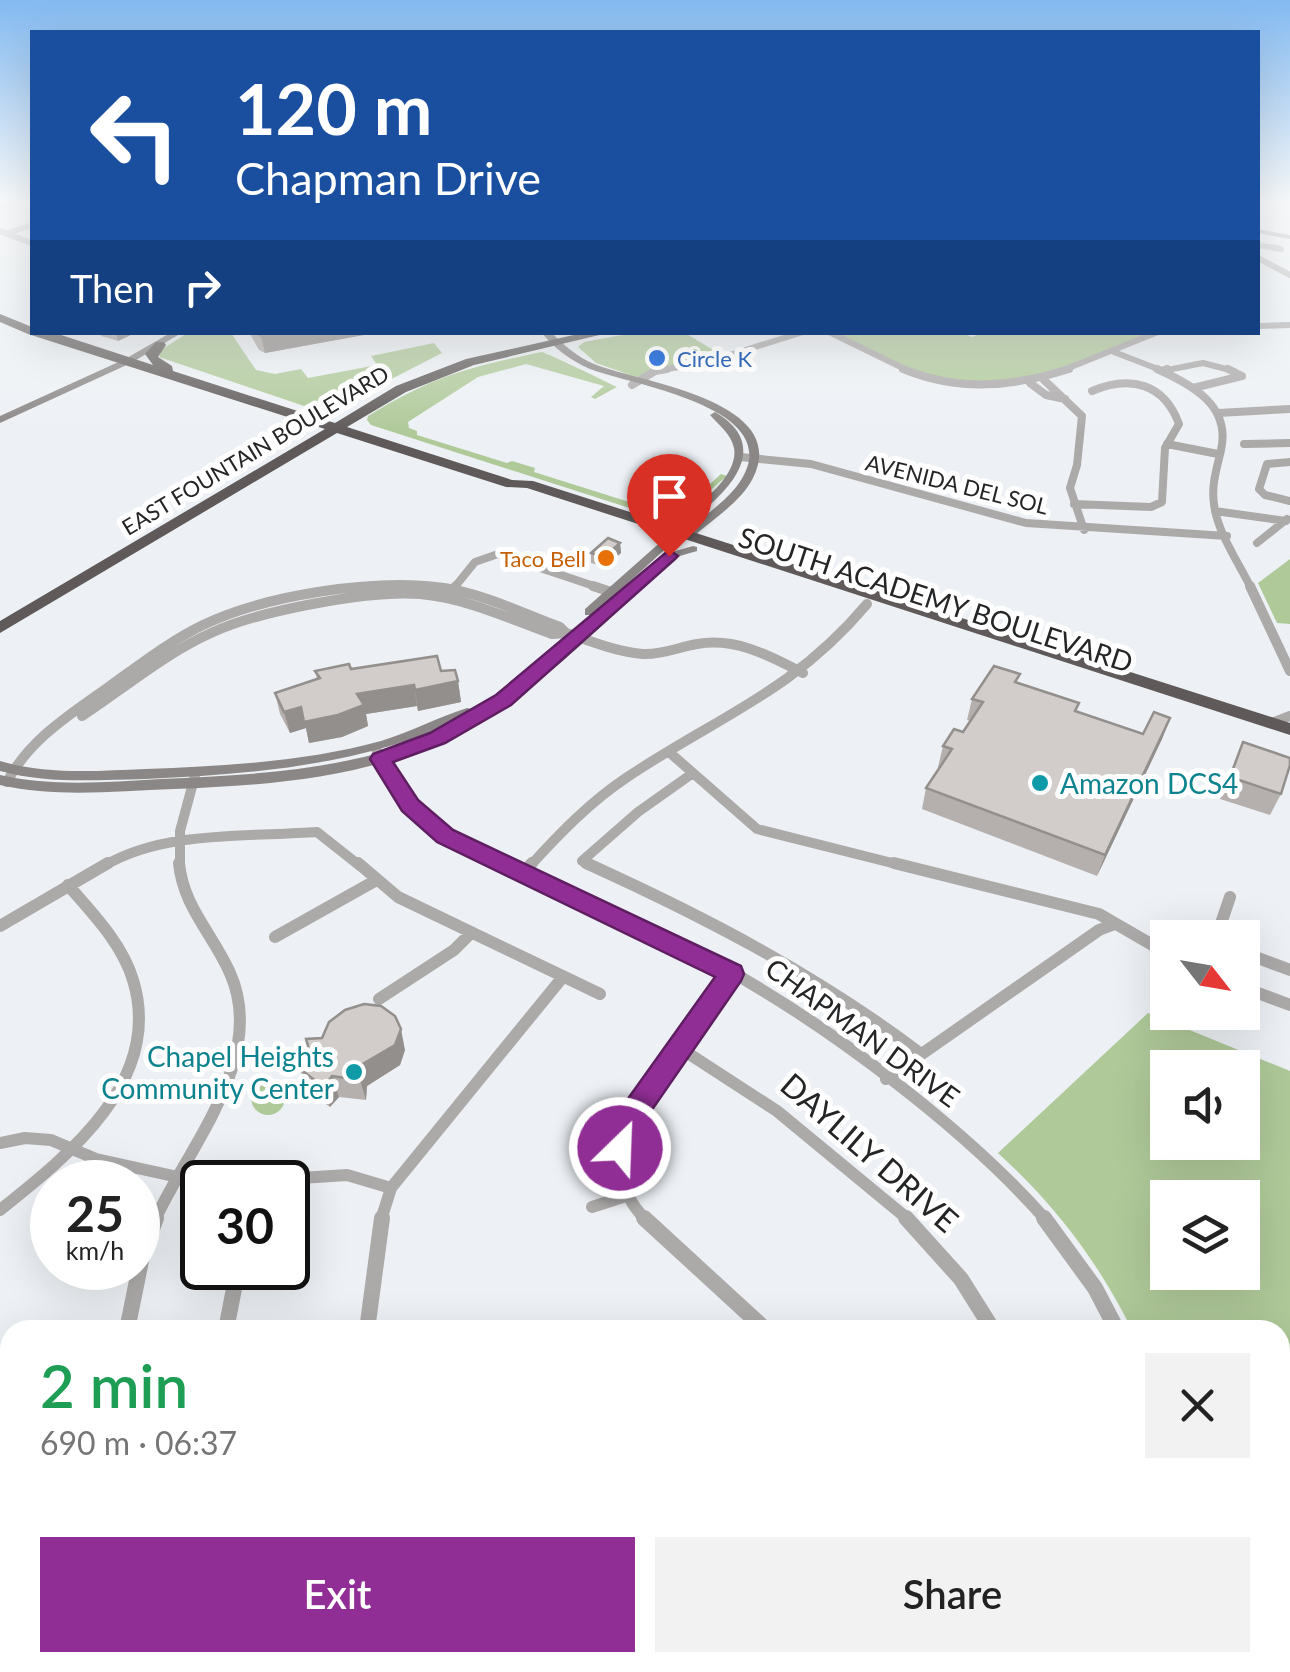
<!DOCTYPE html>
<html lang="en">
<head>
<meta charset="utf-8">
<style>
  body { margin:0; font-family:Lato,sans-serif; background:#f2f2f2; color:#222; height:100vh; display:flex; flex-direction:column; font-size:38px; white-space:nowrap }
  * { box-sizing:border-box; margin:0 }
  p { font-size:32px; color:#767676 }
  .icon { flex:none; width:55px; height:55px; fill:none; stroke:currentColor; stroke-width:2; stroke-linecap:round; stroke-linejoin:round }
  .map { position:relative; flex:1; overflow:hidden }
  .panel { position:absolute; left:0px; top:1320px; width:1290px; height:352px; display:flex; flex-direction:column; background:#fff; border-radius:30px 30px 0 0; box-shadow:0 10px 40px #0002 }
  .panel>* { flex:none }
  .top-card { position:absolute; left:30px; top:30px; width:1230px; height:305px; border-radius:0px; box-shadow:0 10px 40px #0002; background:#1a4fa0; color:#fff; overflow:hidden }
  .needle { width:65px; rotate:121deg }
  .buttons { position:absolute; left:1150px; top:920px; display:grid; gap:20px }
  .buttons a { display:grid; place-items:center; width:110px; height:110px; border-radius:0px; background:#fff; box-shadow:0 10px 40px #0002; font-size:50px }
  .speed { position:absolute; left:30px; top:1160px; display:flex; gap:20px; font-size:50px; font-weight:700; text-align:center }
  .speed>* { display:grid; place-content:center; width:130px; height:130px; border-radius:50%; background:#fff; box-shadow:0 10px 40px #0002; line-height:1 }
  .speed small { font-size:25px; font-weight:400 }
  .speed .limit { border:5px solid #111; border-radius:15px; background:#fff; color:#111 }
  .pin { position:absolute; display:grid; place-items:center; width:85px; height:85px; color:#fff; margin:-102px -42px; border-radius:50% 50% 50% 0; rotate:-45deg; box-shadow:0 0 10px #0007 }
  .pin .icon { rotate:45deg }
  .me { position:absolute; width:110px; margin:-55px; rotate:24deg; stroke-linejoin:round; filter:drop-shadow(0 0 8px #0008) }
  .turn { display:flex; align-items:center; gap:35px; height:210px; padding:0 40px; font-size:45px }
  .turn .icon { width:130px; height:130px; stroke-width:2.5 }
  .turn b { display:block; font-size:70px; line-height:85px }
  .then { display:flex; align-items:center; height:95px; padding:0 40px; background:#0003; gap:20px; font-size:38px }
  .round { display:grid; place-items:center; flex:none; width:105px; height:105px; border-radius:0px; background:#f2f2f2 }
  .overview { display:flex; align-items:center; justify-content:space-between; height:170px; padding:0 40px }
  h1 { font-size:60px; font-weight:600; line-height:75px; color:#1e9e55 }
  .button { display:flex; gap:20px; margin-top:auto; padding:20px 40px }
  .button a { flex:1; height:115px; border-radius:0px; background:#912e95; color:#fff; font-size:40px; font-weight:600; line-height:115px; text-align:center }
  .button a+a { background:#f2f2f2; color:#222 }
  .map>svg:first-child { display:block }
  .green { fill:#afc999; fill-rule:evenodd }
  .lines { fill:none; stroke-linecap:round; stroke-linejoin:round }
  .street-far4 { stroke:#aca9a9; stroke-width:6 }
  .street-far3 { stroke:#aca9a9; stroke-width:8 }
  .street-far2 { stroke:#aca9a9; stroke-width:10 }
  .street-far1 { stroke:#aca9a9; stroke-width:12 }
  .street { stroke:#aca9a9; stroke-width:16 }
  .secondary { fill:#8b8786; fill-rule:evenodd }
  .highway { fill:#5f5a59; fill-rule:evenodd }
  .wall { fill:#b5afae }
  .shaded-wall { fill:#938f8d }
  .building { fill:#d2ccca; stroke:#938f8d; stroke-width:2.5 }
  .route { fill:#912e95; stroke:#5e1e61; stroke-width:2.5 }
  .shop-dot { fill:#3f7fe0; stroke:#fff; stroke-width:4 }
  .food-dot { fill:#e8710a; stroke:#fff; stroke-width:4 }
  .culture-dot { fill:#0f9aa8; stroke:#fff; stroke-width:4 }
  .labels { text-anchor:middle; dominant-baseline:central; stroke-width:10; stroke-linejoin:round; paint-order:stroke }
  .far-shop-label { font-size:22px; fill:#366cbe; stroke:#fff; text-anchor:start }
  .far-street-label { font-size:22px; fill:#242527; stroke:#fff }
  .far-food-label { font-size:22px; fill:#c56008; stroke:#fff; text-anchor:end }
  .street-label { font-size:28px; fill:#242527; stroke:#fff }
  .culture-label { font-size:28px; fill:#0d838f; stroke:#fff; text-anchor:start }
  .near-street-label { font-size:32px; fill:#242527; stroke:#fff }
</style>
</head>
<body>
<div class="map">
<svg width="1290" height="1672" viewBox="0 0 1290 1672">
  <rect width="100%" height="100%" fill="#edf1f5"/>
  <path class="green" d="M189,332L231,333L256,370L275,374L301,369L308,378L377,365L371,356L434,343L442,353L333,409L307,407L159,357L161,350Z
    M959,332L972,337L985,332L1149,333C1068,368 1011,399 919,374C891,367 862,346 836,333Z
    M633,333H685L722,355L636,377L596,363L578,347L584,342Z
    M542,352C547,353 611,384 617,387L595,399L591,397L604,386L526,364L478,377L408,422L409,428L417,431V435L507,463L512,461L535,468L534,472L661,512L680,504L687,505L721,474L727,476L673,522L371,425L367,420L368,416C433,376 469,367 542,352Z
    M1290,559V624L1277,623L1258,583Z
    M1148,1013L1290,1071V1419L1280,1421V1330H1132C1098,1261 1054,1204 998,1153ZM1168,1068H1242V1142H1168ZM1168,1198H1242V1272H1168Z
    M251 1098a17 17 0 1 1 34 0a17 17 0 1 1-34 0Z"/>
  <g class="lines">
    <path class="street-far4" d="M0,205L14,201
      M0,231L32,243
      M8,233L32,225
      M1258,245L1281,249
      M1258,258L1290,275
      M1258,326L1290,325
      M829,332L909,371
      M1114,352L1163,371
      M654,371L704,363L803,332
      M1061,371L1158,332
      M1162,371L1203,363L1234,371"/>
    <path class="street-far3" d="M903,369C959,392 1012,387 1069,369
      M1157,369C1193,385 1231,406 1221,450C1217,468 1211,485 1214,504C1217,532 1239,563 1251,588
      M1162,371L1167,369
      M1044,380L1082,416L1077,465L1070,488L1084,530
      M1030,383L1046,395L1065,399
      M632,385L655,371L667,369
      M1193,388L1242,376L1228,369
      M1218,413L1290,409
      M1167,444L1218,454
      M1244,444L1290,443
      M740,457L811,464L1026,523L1227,536
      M1290,462L1267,464L1259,489L1265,495L1290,501
      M1074,504L1151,507L1162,502L1165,448L1179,424C1164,383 1130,375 1092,391
      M1215,511L1286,521
      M1257,543L1287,519
      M362,588H445
      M454,588L475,562L498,554L600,588"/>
    <path class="street-far2" d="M593,586L611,592
      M1250,586L1290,671
      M449,594L456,586
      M82,716C123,689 166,653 211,633C258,611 368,590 420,594C466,598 510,619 552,634L566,633
      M1272,723L1290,716
      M376,749C405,809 445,839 505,866
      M669,752L757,829L904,866
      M7,782C29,740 69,715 107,688C138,666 168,642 203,625C266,595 374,578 444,588C484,594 522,613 560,627L566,633C591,641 616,652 643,654C662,655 679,647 697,644C736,637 770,656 803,673
      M104,866C164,830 249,837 317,832L360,866
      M180,866V831L196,772
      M530,866C559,834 590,802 626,778C718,716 792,693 867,604
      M592,866L582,861L638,812L693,773"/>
    <path class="street-far1" d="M358,863L398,897L600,994
      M499,863C575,897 654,930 728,970C833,1029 967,1130 1046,1220
      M586,863C705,917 817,975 921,1054
      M894,863L1099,914L1168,954
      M522,874L532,863
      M0,926L108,863
      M275,937L373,882
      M1216,938L1230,897
      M1242,952L1290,970
      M1242,987L1290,1005
      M379,999L454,950L471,933
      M1159,1005L1168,982
      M680,1048L777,1111L909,1220
      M886,1079L1099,930L1112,925
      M0,1143L25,1138L51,1140L96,1159L178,1177L254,1181L347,1175L391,1188
      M592,1207L626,1196
      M0,1210C69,1155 164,1080 133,980C122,943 92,913 68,885
      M155,1220C188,1147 268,1058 230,973C213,934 183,907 179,863
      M381,1220L391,1188L562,978
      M646,1220C619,1193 614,1159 627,1123L732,973"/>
    <path class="street" d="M644,1218L766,1330
      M906,1218L961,1279L993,1330
      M1044,1218L1095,1288L1117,1330
      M127,1330L142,1256L156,1218
      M226,1330L238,1268
      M367,1330L382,1218
      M1045,1662L1068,1672
      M1090,1662V1672
      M1234,1662L1236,1672
      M52,1672L54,1662
      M163,1672L165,1662
      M330,1672L331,1662
      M680,1672L701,1662"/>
    <path class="secondary" d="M1258,229L1290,235V239L1258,233Z
      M172,332H183L131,363L0,423V416L125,359Z
      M541,332H551C563,345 578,357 594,364C638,382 792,400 753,478C741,502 713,519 693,537H685V533C703,516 728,501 741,480C787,407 631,385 590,369C571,361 554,348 541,332Z
      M715,412C760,438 745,472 714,501C698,516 682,530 659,529V525C685,519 740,479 734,448C731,434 719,425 710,415Z
      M668,538L674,541L672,543L593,615H585V609L664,539Z
      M693,546L697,547V551L673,558C614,613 557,674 489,716C394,776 282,785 174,789C115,791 58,798 0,785V775C54,787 106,782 161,779C267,774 371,770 466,718C361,765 258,774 145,779C96,780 48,784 0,771V761C48,775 96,771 145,769C224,766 304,762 381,741C411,732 438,717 467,708L472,709V714L503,694L551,656L665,554Z"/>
    <path class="highway" d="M0,314L32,327V332H52L153,365L145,354L156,342H164L166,345L158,357L172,366L173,371L335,423L396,386L466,359L587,332H612L474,365L406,392L347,427L512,480L533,481L1290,723V735L527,488L506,487L337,433L0,633V621L325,429L28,334L0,322Z"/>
  </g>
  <path class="wall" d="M100,332H137L118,341L101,336Z
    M249,332H380L265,353L259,350Z
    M620,543L621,553L604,567L591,563V553Z
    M351,669L441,671L458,681L461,702L418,711L417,706L366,714L368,726L342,737L309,743L306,728L290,733L280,714L275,693L317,679L315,671Z
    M1018,683L1076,711L1143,734L1170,718L1162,739L1097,876L922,809L926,788L940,767H938L943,746L963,732L970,721L967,720L972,699Z
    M1243,742L1281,794L1270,815L1220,799Z
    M405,1050L400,1065L367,1086L366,1100L339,1097L330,1107L307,1090L300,1069Z"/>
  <path class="shaded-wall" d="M116,332H137L118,341Z
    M278,332H380L265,353L261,336Z
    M620,543L621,553L604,567V557Z
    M458,681L461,702L418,711L415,690Z
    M414,685L417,706L366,714L368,726L342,737L309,743L306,728L290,733L284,712L357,694Z
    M1170,718L1162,739L1097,876L1105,855Z
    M401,1029L405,1050L400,1065L367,1086L366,1100L360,1080L361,1065Z
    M332,1076L339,1097L330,1107L324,1087Z"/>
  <path class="building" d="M255,332H278L261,336Z
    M608,538L620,543L604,557L591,553Z
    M437,656L441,671L455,670L458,681L415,690L414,685L357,694L364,705L338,715L304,722L301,707L284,712L275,693L320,678L315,671L349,664L351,669Z
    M994,666L1020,674L1015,682L1079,703L1075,711L1143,734L1154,712L1170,718L1105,855L926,788L952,749L943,746L954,729L963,732L983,702L972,699Z
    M1243,742L1290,758V765L1281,794L1230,777Z
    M364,1004L381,1006L395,1016L401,1029L395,1045L361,1065L360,1080L332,1076L324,1087L300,1069L313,1062L306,1039L322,1038L329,1022L345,1010Z"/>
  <linearGradient id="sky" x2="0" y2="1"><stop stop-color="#83baf1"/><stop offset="0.46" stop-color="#f7f9fa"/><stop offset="1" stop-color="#f7f9fa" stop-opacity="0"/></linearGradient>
  <rect width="1290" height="435" fill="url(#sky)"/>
  <path class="route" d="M669,550L678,556L675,559L511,705L445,743L393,762L418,800L453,830L741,966L744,974L741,981L640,1127L630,1157L620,1161L610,1157L606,1148L617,1114L715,977L437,842L402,811L370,759L373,754L430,733L496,695Z"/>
  <circle class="shop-dot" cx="657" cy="358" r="10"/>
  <circle class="food-dot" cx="606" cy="558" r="10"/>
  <g class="culture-dot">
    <circle cx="1040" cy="783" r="10"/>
    <circle cx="354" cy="1072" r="10"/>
  </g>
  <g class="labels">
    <g class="far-shop-label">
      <text x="677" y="358">Circle K</text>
    </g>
    <g class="far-street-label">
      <text transform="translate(255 450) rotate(-31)">EAST FOUNTAIN BOULEVARD</text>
      <text transform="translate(957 484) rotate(14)">AVENIDA DEL SOL</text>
    </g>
    <g class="far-food-label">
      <text x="586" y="558">Taco Bell</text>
    </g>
    <g class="street-label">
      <text transform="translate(936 599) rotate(18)">SOUTH ACADEMY BOULEVARD</text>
      <text transform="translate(863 1032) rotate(36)">CHAPMAN DRIVE</text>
    </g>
    <g class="culture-label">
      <text x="1060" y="783">Amazon DCS4</text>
      <text x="334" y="1056" text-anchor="end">Chapel Heights<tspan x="334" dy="32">Community Center</tspan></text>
    </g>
    <g class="near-street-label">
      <text transform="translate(870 1152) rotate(41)">DAYLILY DRIVE</text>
    </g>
  </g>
</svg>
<div class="buttons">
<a><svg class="needle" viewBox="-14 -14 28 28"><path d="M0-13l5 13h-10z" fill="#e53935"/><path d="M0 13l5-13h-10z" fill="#767676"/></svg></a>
<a><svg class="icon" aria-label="sound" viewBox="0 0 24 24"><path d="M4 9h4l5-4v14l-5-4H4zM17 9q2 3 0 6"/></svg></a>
<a><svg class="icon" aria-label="layers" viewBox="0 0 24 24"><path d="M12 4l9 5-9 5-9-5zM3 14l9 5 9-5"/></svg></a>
</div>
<div class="speed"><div>25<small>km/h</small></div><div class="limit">30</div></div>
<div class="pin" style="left:669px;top:556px;background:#d93025"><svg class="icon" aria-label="arrive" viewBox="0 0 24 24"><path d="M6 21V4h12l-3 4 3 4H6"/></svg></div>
<svg class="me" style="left:620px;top:1148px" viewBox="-20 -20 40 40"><circle r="17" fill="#912e95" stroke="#fff" stroke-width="3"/><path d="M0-11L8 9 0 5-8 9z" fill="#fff"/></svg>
<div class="top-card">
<div class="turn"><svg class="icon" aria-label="left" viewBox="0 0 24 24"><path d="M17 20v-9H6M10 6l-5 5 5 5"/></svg><div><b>120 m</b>Chapman Drive</div></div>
<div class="then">Then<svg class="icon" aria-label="right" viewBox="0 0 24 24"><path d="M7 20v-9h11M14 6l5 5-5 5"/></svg></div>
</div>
<section class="panel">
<div class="overview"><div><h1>2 min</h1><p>690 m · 06:37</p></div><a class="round"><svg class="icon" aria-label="close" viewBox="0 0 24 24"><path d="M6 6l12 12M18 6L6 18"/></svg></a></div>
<div class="button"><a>Exit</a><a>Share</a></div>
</section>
</div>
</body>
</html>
